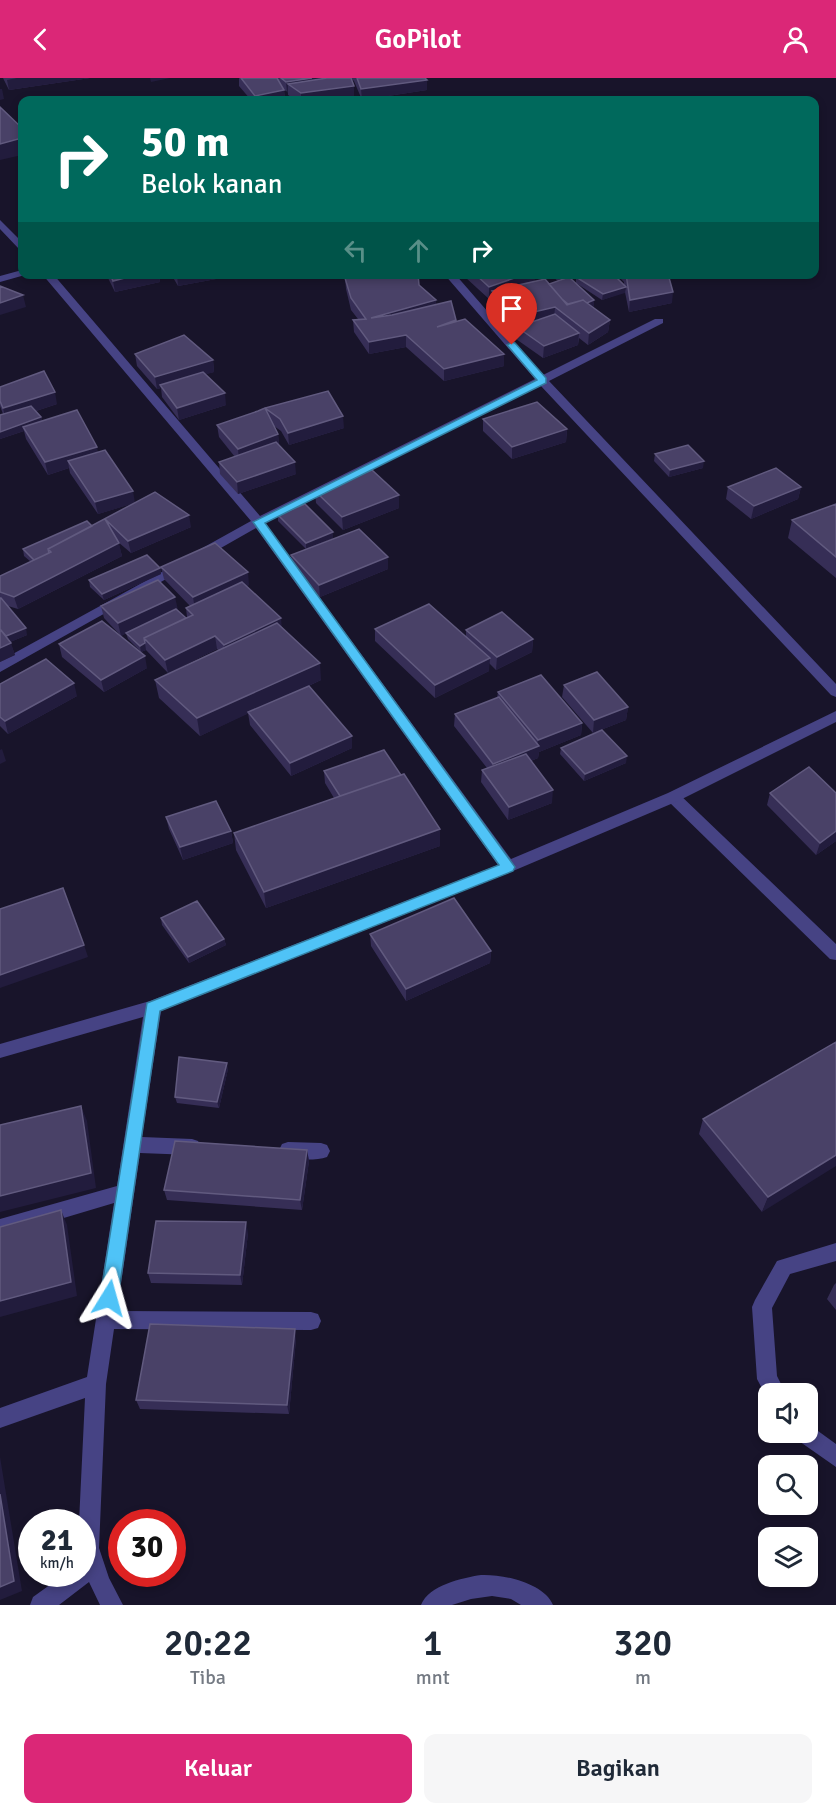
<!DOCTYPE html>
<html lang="id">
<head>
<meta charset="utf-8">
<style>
  body { margin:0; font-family:Signika,sans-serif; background:#f6f6f7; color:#1f2937; height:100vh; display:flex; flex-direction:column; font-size:22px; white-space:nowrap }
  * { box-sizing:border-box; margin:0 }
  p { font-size:20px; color:#747a83 }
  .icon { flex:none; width:33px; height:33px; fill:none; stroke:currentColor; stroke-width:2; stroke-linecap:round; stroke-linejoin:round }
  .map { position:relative; height:1527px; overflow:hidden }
  .side { display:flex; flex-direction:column; background:#fff; flex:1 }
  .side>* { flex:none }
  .hud { position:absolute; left:18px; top:18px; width:801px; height:183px; border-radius:12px; box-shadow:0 3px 9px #0003; background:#00695c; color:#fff; overflow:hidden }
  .buttons { position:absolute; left:758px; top:1305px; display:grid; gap:12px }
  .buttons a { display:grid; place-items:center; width:60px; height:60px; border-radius:12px; background:#fff; box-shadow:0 3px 9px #0003; font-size:30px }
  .speed { position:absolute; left:18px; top:1431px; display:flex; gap:12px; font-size:30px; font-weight:700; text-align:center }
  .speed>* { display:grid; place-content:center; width:78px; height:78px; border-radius:50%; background:#fff; box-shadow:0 3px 9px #0003; line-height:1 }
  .speed small { font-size:15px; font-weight:400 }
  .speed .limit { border:9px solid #d22; background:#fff; color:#111 }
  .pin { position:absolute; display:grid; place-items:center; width:51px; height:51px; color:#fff; margin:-62px -26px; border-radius:50% 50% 50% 0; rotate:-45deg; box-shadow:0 0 6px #0007 }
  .pin .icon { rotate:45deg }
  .me { position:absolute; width:66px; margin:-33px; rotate:8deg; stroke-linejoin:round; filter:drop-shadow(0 0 4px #0008) }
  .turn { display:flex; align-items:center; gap:21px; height:126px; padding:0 24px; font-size:27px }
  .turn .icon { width:78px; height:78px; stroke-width:2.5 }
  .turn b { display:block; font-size:42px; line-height:51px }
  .lanes { display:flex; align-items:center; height:57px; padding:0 24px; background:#0003; justify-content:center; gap:30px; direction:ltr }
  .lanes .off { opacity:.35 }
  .eta { display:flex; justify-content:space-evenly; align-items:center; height:102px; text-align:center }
  .eta b { font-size:36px; font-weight:600; line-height:42px }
  .primary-button { display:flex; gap:12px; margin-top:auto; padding:12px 24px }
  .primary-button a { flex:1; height:69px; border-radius:12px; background:#db2777; color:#fff; font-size:24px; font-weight:600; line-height:69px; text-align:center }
  .primary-button a+a { background:#f6f6f7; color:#1f2937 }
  header { display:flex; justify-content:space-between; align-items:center; height:78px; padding:0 24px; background:#db2777; color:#fff; font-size:27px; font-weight:600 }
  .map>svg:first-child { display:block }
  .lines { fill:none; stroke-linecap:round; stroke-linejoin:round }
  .service { fill:#464384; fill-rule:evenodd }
  .minor { fill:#464384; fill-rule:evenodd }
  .wall { fill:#362e56 }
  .shaded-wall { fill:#221c3d }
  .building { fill:#494167; stroke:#615a7f; stroke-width:1.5 }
  .route { fill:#4fc3f7; stroke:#337fa1; stroke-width:1.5 }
</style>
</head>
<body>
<header><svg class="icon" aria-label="back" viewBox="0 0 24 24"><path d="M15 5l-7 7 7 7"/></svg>GoPilot<svg class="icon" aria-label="person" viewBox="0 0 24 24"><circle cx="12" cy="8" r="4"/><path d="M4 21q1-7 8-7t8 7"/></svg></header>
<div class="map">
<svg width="836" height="1527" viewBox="0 0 836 1527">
  <rect width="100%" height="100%" fill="#18142a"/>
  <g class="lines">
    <path class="service" d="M673,714L678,715L836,866V882L830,881L668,723L666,719Z
      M836,1165V1183L790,1196L772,1230L777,1298L786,1316H768V1322L757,1301L752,1229L755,1222L777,1183Z
      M807,1345L836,1366V1389L796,1361L793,1354H807Z"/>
    <path class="minor" d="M0,142L22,164V172L19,171L0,151Z
      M22,192V196L25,197L0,204V198Z
      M42,196H53L260,438L535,301L444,196H455L543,297L655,241H663V245L549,303L836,606V619L831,617L540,307L265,445L511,781L668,715L836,633V644L678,723L513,793L161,933L142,1059L192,1061L198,1063L201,1069L198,1075L192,1077L140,1075L117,1233L311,1234L318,1236L321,1243L318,1250L311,1252L114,1251L106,1306L99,1470L109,1500L123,1527H100L89,1504L59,1527H30L33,1519L65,1496H82V1444H79L85,1320L0,1350V1330L87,1299L114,1125L0,1159V1141L117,1108L143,939L0,980V966L150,923L498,787L256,450L205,479H197L195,476L197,473L251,443Z
      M180,484L184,485L186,488L184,491L0,594V583Z
      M288,1064L321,1065L327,1067L330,1073L327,1079C315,1083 294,1082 282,1078L279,1072L282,1066Z
      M481,1497C503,1496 544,1505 553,1527H521L511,1521L492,1518L471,1521L452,1527H421C429,1507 462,1500 481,1497Z"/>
  </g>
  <path class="wall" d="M3,0H90L9,12Z
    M239,0H351L354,8V19L327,22H296L288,17V14L284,12L285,22H251L239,8Z
    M351,0H425L427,2V12L362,22L354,3Z
    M106,196H159L160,204L115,214Z
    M171,196H237L238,197L178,208Z
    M465,196H535L534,204L549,206L558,203L549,196H613L624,207V204L616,196H668L672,225L629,234L625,214L602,222L576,205V199L570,201L594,228L592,229L610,242L608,254L588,267L579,260L578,267L543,280L516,261L517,249L512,250L492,225V220L489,221L465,199Z
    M345,200L419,207L436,222V226L456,243L504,276V288L444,303L406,269L369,276L354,254L353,242L358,241L351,232L346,211Z
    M135,276L213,282L214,294L205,296L226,327L179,342L162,319L161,310L157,311L137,288Z
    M0,309L57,326L36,333L41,339L42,343L98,374L135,425L191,449L131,475L118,464L122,478L18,531L8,528L27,557L10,564L15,577L0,584V498L31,484L24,478L23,471L92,448L134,425L98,436L70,395L69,390L48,397L26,361L24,353L0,361V337L3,336L0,328Z
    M265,330L344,350L289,367L281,353L274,348L278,356L279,368L296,396L238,416L220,396L219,384L235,379L219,359L217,347L258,333Z
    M483,341L567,351L566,364L512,381L483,353Z
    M655,376L703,390L669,399L654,383Z
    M728,409H801L798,421L751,441L726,421Z
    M315,413L399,430L343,452L316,425Z
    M836,426V500L788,460L792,442Z
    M278,437L333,454V460L306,471L278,443Z
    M291,477L388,479V491L320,519L292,490Z
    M161,489L249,507L246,508L282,549L321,602L290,617L352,670L291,698L250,647L248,635L200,658L159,620L155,602L219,573L217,571L168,595L146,572L141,574L128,561L126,555L121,558L104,540L101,528L177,532L186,540L187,539L186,530L190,528L164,501Z
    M160,490L161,496L104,522L90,509L89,502Z
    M375,551L466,559V552L533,561L532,574L496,592L489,585V593L435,620L375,563Z
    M59,566L147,590L104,614L62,579Z
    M0,606L77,618L8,656L0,648Z
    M564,607L628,629L626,642L593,655L562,619Z
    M498,614L582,645L581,657L539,674L538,680L531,683L552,725L508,742L481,704L482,692L487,690L454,648L455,636L497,620Z
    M561,670L626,685L584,703L560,676Z
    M324,693L401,697L440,751V768L266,830L236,772L234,755L334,720L325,705Z
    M770,715L836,763L816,777L767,727Z
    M166,739L231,753L233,765L183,782L169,751Z
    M161,840L224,861L226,867L189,885L162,847Z
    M370,856L491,873L490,885L406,923L371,868Z
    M836,964L762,1134L699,1056L703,1041Z
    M228,991L219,1030L177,1025L175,1019Z
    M307,1072L309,1083L302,1132L167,1122L164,1112Z
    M248,1155L242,1207L151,1205L148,1195Z
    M836,1205V1232L827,1221L834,1207Z
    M296,1261L289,1336L140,1331L136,1322Z"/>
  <path class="shaded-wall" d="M17,0H90L9,12L7,2Z
    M150,0H170L151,4Z
    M312,0H330L288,6V14L287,15L286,4Z
    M427,2V12L362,22L361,11Z
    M354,8V19L327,22H301V15Z
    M0,11H2L4,21L0,22Z
    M284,12L285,22H255V18Z
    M22,60V77L0,82V66Z
    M140,196H159L160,204L115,214L113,203Z
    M177,196H237L238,197L178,208Z
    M526,196H535L534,205L492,213V220L489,221V209Z
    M563,196H584L559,204L560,197Z
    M626,209L625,215L602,222L603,216Z
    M673,214L672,225L629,234L630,222Z
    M23,217L26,229L0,237V225Z
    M436,222V233L371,240Z
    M594,222V228L572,236L573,230Z
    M555,229L554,241L512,250L513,239Z
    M610,242L608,254L588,267L589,255Z
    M579,255L578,267L543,280L544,268Z
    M406,257V269L369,276V264Z
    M504,276V288L444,303V291Z
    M213,282L214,294L162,310L160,307L161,310L157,311L155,299Z
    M55,314L57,326L6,343L3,330Z
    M225,315L226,327L179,342L177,330Z
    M343,338L344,350L289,367L288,355Z
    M41,339L43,345L23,349L24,353L0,361V354Z
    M567,351L566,364L512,381V369Z
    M278,356L279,368L239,384L238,371Z
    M97,369L99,381L68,383L69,390L48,397L45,384Z
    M704,383L703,390L669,399L670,392Z
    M295,384L296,396L238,416L237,404Z
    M801,409L798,421L751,441L754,428Z
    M133,413L135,425L98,436L95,424Z
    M399,417V430L343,452L342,439Z
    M189,437L191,449L131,475L128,463Z
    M333,454V460L306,471V465Z
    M119,465L122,478L18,531L14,519Z
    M388,479V491L320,519L319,507Z
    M160,490L161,496L104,522L102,516Z
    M248,494L249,507L195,532L193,519Z
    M175,519L178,532L121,558L118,545Z
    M281,540L282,552L226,580L224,567Z
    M26,550L27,557L6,566L4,559Z
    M215,558L217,571L168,595L165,582Z
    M533,561L532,574L496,592L497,579Z
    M11,565L15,577L0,584V570Z
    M145,565L146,572L141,574L140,568Z
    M145,578L147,590L104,614L101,602Z
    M490,580L489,593L435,620V607Z
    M320,585L321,602L200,658L197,640Z
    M74,605L77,618L8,656L5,643Z
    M628,629L626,642L593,655L594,642Z
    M582,645L581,657L539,674L538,680L493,698V686L537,669L538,662Z
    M352,658V670L291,698L290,685Z
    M2,671L6,683L0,686V672Z
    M627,678L626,685L584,703L585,696Z
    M553,712L552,725L508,742L509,729Z
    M440,751V768L266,830L264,814Z
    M231,753L233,765L183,782L180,769Z
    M836,753V763L816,777L820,765Z
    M224,861L226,867L189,885L188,879Z
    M84,867L88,879L0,910V897Z
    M491,873L490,885L406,923V911Z
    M227,985L228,991L219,1030L217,1024Z
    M81,1028L87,1043L96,1110L0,1134V1118Z
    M307,1072L309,1083L302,1132L300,1122Z
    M836,1077V1088L762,1134L768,1119Z
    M61,1132L67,1147L77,1218L0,1239V1223Z
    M246,1144L248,1155L242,1207L240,1197Z
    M295,1251L296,1261L289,1336L287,1327Z
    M0,1379L22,1513L0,1522Z"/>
  <path class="building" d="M241,0H277L284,12L255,18Z
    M281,0H312L286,4Z
    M327,0H351L354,8L301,15L288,6Z
    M357,0H425L427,2L361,11Z
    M0,29L22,50V60L0,66Z
    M110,196H140L113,203Z
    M361,196H418L419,207L436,222L371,240L392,237L451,223L456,242L437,249L465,241L504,276L444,291L406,257L369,264L353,242L366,241L351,220L345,200Z
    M475,196H526L489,209Z
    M582,196H613L626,209L603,216L576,199Z
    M626,196H668L673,214L630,222Z
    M569,199L594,222L587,225L583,222L568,226L562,221L549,206Z
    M545,201L567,227L583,222L610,242L589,255L555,229L513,239L492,213Z
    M0,208L23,217L0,225Z
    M555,236L579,255L544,268L517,249Z
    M184,257L213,282L155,299L135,276Z
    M44,293L55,314L3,330L0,323V309Z
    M203,294L225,315L177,330L160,307Z
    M328,313L343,338L288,355L280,341L265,330Z
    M537,324L567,351L512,369L483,341Z
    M31,328L41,339L0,354V337Z
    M265,330L278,356L238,371L217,347L258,333Z
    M77,332L97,369L45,384L23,349Z
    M276,364L295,384L237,404L219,384Z
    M688,367L704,383L670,392L655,376Z
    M105,372L133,413L95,424L68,383Z
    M776,390L801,409L754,428L728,409Z
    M372,392L399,417L342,439L315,413Z
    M155,414L189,437L128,463L105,441L119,465L14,519L0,514V498L51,474L48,471Z
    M305,426L333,454L306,465L278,437Z
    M836,426V479L792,442Z
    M87,443L92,448L48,471L49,475L34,482L23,471Z
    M359,451L388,479L319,507L291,477Z
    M215,465L248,494L193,519L161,489Z
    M147,477L160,490L102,516L89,502Z
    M158,502L175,519L118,545L101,528Z
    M242,504L281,540L224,567L215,558L165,582L144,560L193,537L186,530Z
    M0,520H1L26,550L6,558L0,551Z
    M429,526L490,580L435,607L375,551Z
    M176,531L186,540L144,560L145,565L140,568L126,555Z
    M502,534L533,561L497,579L466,552Z
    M102,543L145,578L101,602L59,566Z
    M277,545L320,585L197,640L155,602Z
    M0,551L11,565L0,570Z
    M46,581L74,605L5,643L0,639V606Z
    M597,594L628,629L594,642L564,607Z
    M541,597L582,645L538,662L498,614Z
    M309,608L352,658L290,685L248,634Z
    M499,619L539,668L493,686L455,636Z
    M602,652L627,678L585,696L561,670Z
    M384,672L401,697L340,718L324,693Z
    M526,676L553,712L509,729L482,692Z
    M809,689L836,715V753L820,765L770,715Z
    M404,696L440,751L264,814L234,755Z
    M216,723L231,753L180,769L166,739Z
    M63,810L84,867L0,897V831Z
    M454,820L491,873L406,911L370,856Z
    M197,823L224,861L188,879L161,840Z
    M836,964V1077L768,1119L703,1041Z
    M179,979L227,985L217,1024L175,1019Z
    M81,1028L91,1095L0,1118V1047Z
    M175,1063L307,1072L300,1122L164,1112Z
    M61,1132L71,1204L0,1223V1149Z
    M156,1143L246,1144L240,1197L148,1195Z
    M150,1246L295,1251L287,1327L136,1322Z
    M0,1416L14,1503L0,1509Z"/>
  <path class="route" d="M512,264L515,265L546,300V305L265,445L515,789L513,793L160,933L118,1220L115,1226L109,1229L103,1226L100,1220L147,925L499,787L253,444L537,302L507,267Z"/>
</svg>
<div class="buttons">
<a><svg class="icon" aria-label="sound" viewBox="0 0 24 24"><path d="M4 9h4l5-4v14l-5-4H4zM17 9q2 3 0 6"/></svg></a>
<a><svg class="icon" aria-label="search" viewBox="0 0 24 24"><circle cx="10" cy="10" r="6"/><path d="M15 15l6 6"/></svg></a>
<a><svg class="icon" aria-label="layers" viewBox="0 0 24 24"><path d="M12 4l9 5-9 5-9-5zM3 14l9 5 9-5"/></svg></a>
</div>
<div class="speed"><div>21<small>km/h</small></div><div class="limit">30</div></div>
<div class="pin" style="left:512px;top:267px;background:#d93025"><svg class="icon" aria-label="arrive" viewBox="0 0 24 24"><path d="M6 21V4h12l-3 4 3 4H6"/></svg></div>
<svg class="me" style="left:109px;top:1220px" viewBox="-20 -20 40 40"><path d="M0-17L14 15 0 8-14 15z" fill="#4fc3f7" stroke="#fff" stroke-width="4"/></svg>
<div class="hud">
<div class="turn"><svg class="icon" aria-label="right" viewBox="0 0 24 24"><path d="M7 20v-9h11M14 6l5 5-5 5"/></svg><div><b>50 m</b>Belok kanan</div></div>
<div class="lanes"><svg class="icon off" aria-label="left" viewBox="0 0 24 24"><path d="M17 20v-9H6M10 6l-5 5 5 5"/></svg><svg class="icon off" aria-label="ahead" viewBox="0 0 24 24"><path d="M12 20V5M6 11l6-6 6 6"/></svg><svg class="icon" aria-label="right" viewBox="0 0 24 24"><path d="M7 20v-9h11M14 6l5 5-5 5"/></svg></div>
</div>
</div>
<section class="side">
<div class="eta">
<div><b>20:22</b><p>Tiba</p></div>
<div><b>1</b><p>mnt</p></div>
<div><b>320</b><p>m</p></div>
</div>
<div class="primary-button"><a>Keluar</a><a>Bagikan</a></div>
</section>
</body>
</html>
